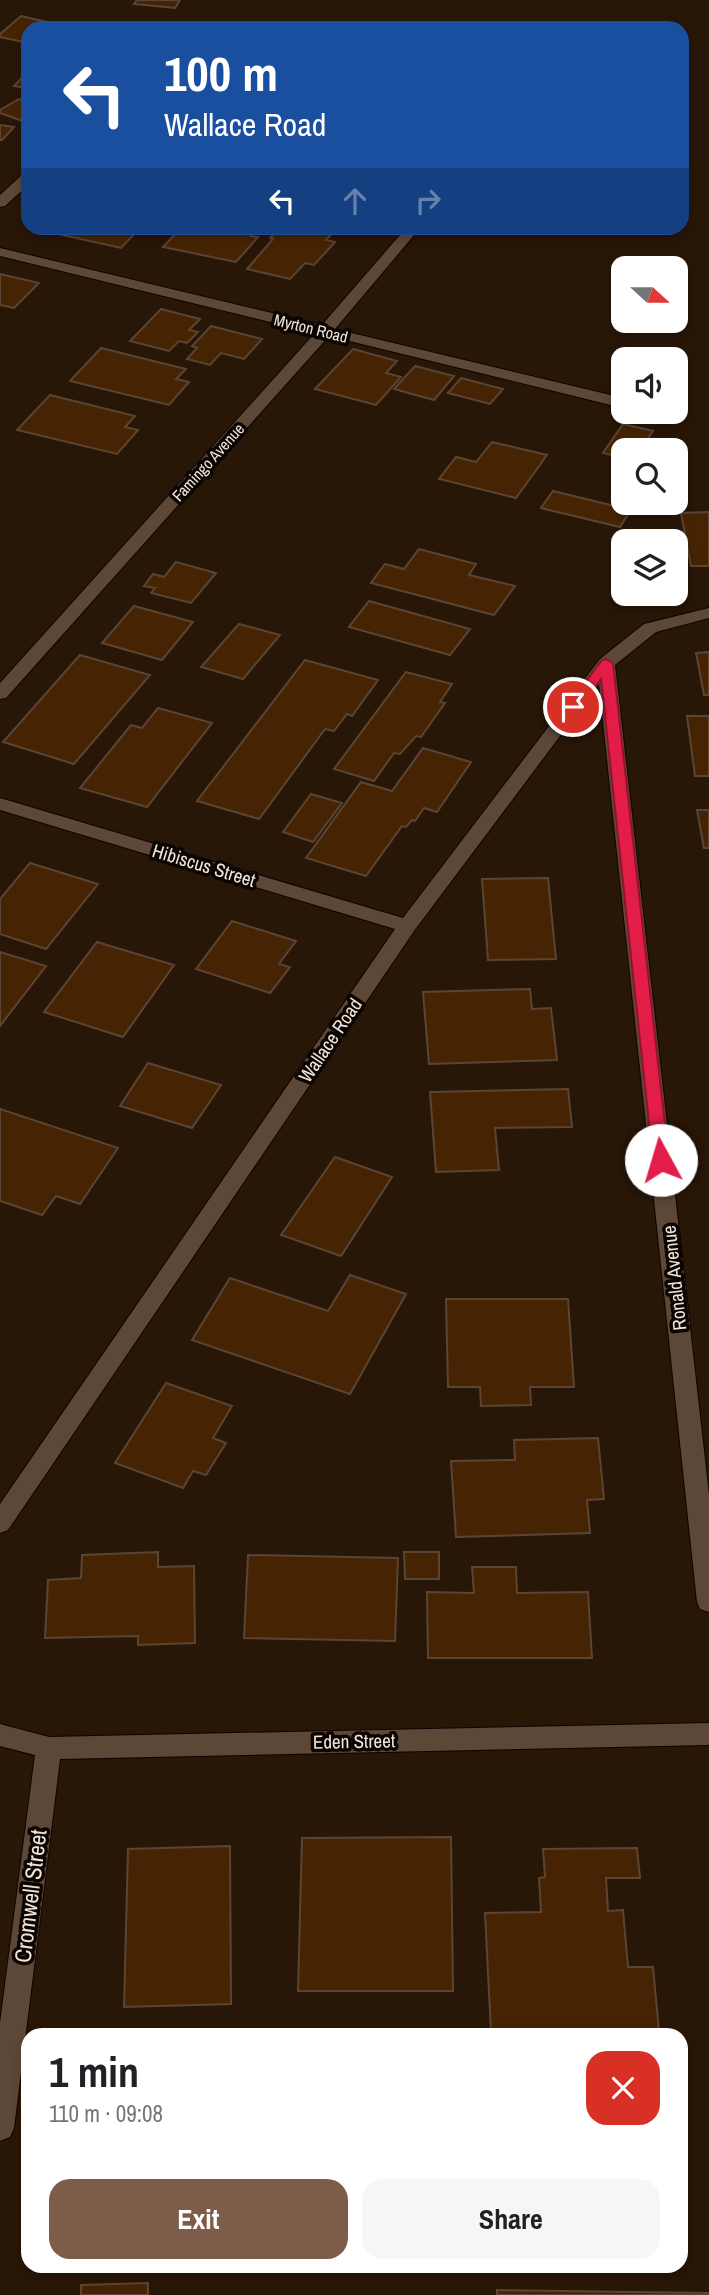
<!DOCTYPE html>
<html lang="en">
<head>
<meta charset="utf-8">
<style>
  body { margin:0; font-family:"Archivo Narrow",sans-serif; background:#f6f6f6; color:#202124; height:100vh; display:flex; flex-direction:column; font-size:26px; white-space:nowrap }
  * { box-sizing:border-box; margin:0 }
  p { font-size:23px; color:#757577 }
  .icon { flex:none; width:38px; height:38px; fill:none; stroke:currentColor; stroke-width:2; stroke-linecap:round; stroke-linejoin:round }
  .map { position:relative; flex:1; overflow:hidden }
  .drawer { position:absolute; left:21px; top:2028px; width:667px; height:245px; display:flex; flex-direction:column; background:#fff; border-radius:21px; box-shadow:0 4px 10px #0003 }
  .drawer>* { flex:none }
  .top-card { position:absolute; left:21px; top:21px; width:668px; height:214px; border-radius:21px; box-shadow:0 4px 10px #0003; background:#1a4fa0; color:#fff; overflow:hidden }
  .needle { width:46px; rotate:111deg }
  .controls { position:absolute; left:611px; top:256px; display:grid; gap:14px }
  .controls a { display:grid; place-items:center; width:77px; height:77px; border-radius:14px; background:#fff; box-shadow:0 4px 10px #0003; font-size:35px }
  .pin { position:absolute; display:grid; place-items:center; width:60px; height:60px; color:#fff; margin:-30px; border:4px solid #fff; border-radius:50%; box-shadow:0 2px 7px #0007 }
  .me { position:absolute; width:77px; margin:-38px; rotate:354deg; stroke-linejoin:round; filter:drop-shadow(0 0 5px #0008) }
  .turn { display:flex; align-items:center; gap:24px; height:147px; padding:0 28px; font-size:32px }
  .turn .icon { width:91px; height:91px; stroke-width:2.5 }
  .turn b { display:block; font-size:49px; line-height:60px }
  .lanes { display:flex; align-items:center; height:66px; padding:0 28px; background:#0003; justify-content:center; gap:35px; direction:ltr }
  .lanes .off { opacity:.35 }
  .round { display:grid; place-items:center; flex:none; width:74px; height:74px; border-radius:21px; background:#f6f6f6 }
  .overview { display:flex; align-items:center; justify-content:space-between; height:119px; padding:0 28px }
  h1 { font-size:42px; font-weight:800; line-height:52px }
  .cta { display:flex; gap:14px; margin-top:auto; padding:14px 28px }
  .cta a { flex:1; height:80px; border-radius:21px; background:#7e5c4a; color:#fff; font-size:28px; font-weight:800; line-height:80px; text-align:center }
  .cta a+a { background:#f6f6f6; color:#202124 }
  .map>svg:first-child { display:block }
  .building { fill:#462403; stroke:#5a4534; stroke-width:2 }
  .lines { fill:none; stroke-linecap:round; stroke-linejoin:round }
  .street-casing { stroke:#100300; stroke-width:2 }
  .street { fill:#5d4837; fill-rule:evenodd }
  .route { fill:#e11d48; stroke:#92132f; stroke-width:2 }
  .labels { text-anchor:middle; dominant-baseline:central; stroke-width:7; stroke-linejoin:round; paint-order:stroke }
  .far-street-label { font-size:16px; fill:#f1e4da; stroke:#0b0501 }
  .street-label { font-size:19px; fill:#f1e4da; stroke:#0b0501 }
  .near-street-label { font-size:23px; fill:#f1e4da; stroke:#0b0501 }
</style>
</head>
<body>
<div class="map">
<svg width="709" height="2295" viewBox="0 0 709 2295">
  <rect width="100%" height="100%" fill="#281607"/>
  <path class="building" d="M137,0H180L175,8L134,4Z
    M21,16L60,25L57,28H28V43L0,37V34Z
    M28,71V88L14,86Z
    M19,99L28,102V123L0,113V110Z
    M0,125L14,127L2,140H0Z
    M31,228H140L121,248Z
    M181,228H258L251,236L258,237L236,262L163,247Z
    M280,228H352L346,234L334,231L326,240L335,242L314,265L305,263L290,279L247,269L273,239L270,238Z
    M0,274L39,283L14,308L0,305Z
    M161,309L200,319L189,330L198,332L187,343L179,341L169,351L130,341Z
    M211,326L262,339L244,359L221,353L210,365L187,359L197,348L192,346Z
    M101,348L186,369L176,379L189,382L169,405L70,381Z
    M353,349L397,361L386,373L401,377L376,405L315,389Z
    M415,366L454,376L434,400L394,389Z
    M461,378L503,389L490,404L448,393Z
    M50,395L135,416L125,427L138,430L117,454L17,430Z
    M623,424L653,431L640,450H623V458L603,453Z
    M492,442L547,455L516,498L439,479L456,457L476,462Z
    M553,491L631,510L620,527L541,508Z
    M709,512V566H691L681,513Z
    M419,549L476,564L469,575L515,586L494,615L371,583L385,564L404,569Z
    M176,562L216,573L191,603L151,593L155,588L144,586L153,574L164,577Z
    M369,601L470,629L450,655L349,627Z
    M134,606L193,622L162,660L102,643Z
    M239,624L280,635L243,679L201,667Z
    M709,652V695H704L696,653Z
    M80,655L150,675L74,764L3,742Z
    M305,660L378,680L352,716L347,714L334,731L325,729L259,819L197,801Z
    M406,672L452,684L440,702L445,703L421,737L416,736L400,754L394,753L374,781L334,769Z
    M158,708L212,723L147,807L80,788L131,725L142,728Z
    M687,716H709V776H695Z
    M423,748L471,762L437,812L424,808L415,821L412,820L406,827L402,826L366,876L306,858L361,782L392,791Z
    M311,794L342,803L313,842L283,832Z
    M697,810H709V848H704Z
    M30,863L98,884L46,949L0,934V899Z
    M548,878L556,959L488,960L482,879Z
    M232,921L296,941L279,964L290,967L270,993L196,969Z
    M97,942L174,965L123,1037L44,1012Z
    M0,952L46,966L0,1026Z
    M530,989L532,1009L551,1008L557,1060L429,1064L423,992Z
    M148,1063L221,1085L192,1128L120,1106Z
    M568,1089L572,1127L495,1128L499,1170L436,1172L430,1092Z
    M0,1109L118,1148L80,1204L56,1196L42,1215L0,1201Z
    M335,1157L392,1177L341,1256L281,1235Z
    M350,1275L406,1294L350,1394L192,1340L230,1278L328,1311Z
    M446,1299H568L574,1387H530L531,1405L481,1406L480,1387H448Z
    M166,1383L232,1406L213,1438L226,1443L206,1475L193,1471L183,1488L115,1463Z
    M598,1438L604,1499L587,1500L590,1533L456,1537L451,1461L515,1460L514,1440Z
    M158,1552V1567L194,1566L195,1643L138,1645V1636L45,1638L48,1580L81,1578L82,1555Z
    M404,1552H439V1579H405Z
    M248,1555L398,1558L395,1641L244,1638Z
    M472,1567H516L517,1593L588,1592L592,1658H428L427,1592L474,1593Z
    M451,1837L453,1991H298L302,1838Z
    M230,1846L231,2004L124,2007L128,1849Z
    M637,1848L640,1878H606L608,1911L623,1910L628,1967H653L659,2031L491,2033L485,1913L541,1912L539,1878L545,1877L543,1849Z
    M148,2283V2295H81V2285Z
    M497,2290L708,2293V2295H497Z"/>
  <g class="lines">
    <defs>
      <path id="street" d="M28,173V185L5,206L0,207V195L23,174Z
        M406,228H420L335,329L623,398V408L329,336L6,698L0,699V683L315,333L0,256V248L322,325Z
        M649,411H673L674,413L666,418L651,414Z
        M709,608V618L656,632L615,665L709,1495V1612L700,1609L697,1602L599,684L414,931L8,1530L0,1533V1504L395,929L0,810V798L403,918L600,659L644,624Z
        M709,1723V1745L60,1759L14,2128L10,2137L0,2141V2023L35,1755L0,1746V1724L49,1737Z"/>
    </defs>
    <use href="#street" class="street-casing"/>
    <use href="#street" class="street"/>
  </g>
  <path class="route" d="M606,659L613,663L669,1160L661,1166L653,1160L601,679L578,710L573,711L567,707L602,660Z"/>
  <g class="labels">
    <g class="far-street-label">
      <text transform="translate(311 328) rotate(14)">Myrton Road</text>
      <text transform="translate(208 462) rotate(-48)">Famingo Avenue</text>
    </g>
    <g class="street-label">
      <text transform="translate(204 865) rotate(17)">Hibiscus Street</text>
      <text transform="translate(330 1040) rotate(-56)">Wallace Road</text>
      <text transform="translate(674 1278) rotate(-96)">Ronald Avenue</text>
      <text transform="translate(354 1741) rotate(-1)">Eden Street</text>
    </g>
    <g class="near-street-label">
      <text transform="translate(30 1896) rotate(-83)">Cromwell Street</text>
    </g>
  </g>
</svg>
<div class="controls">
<a><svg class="needle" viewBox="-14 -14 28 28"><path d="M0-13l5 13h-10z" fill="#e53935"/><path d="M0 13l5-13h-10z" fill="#757577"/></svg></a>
<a><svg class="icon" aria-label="sound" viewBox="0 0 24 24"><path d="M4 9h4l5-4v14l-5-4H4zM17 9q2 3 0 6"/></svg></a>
<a><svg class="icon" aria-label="search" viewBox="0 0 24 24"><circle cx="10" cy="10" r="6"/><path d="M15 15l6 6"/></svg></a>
<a><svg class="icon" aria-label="layers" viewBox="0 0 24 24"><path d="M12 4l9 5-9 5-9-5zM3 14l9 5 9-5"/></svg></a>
</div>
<div class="pin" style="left:573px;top:707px;background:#d93025"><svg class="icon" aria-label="arrive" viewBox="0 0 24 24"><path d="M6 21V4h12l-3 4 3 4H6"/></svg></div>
<svg class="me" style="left:661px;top:1160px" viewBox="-20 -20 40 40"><circle r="19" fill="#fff"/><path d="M0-13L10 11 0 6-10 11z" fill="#e11d48"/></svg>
<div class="top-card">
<div class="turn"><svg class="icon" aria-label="left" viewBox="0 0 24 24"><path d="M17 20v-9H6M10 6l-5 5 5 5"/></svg><div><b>100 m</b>Wallace Road</div></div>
<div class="lanes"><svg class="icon" aria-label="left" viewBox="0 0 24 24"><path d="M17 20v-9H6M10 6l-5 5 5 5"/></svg><svg class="icon off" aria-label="ahead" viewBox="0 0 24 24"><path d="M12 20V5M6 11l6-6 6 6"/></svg><svg class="icon off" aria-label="right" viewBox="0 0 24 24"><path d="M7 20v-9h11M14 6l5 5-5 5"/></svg></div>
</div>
<section class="drawer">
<div class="overview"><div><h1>1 min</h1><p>110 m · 09:08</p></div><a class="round" style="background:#d93025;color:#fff"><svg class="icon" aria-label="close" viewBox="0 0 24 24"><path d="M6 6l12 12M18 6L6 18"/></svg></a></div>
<div class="cta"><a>Exit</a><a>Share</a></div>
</section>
</div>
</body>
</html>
